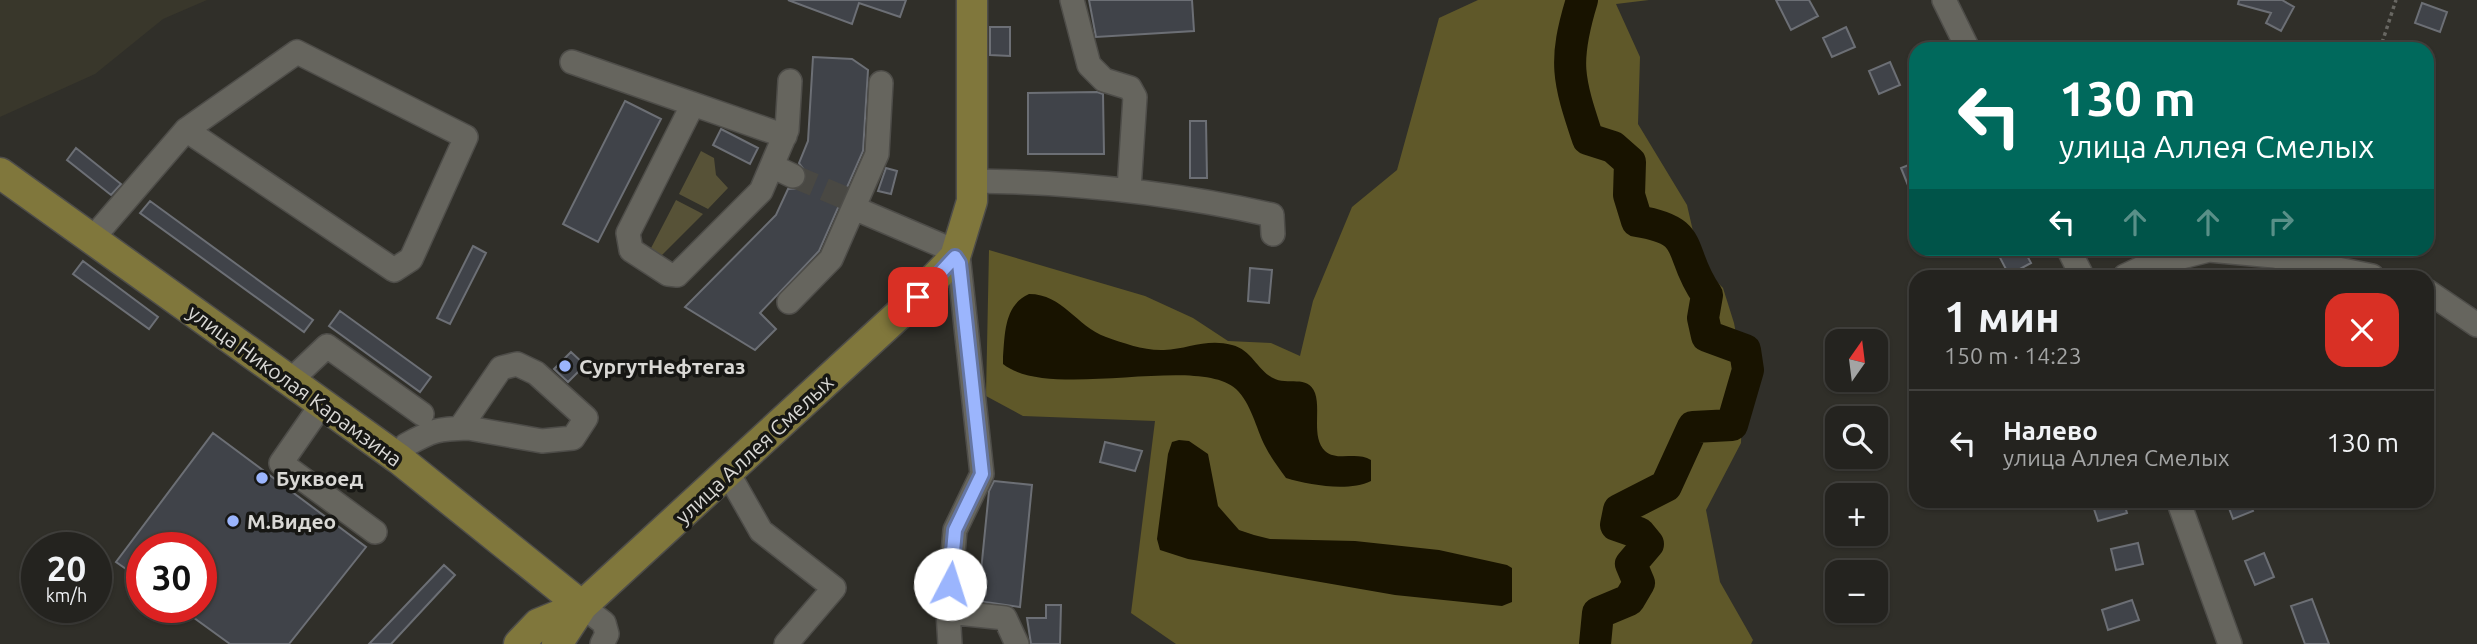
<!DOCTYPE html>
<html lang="ru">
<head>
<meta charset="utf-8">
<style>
  body { margin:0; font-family:Ubuntu,sans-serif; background:#2c2b28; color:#f1f3f6; height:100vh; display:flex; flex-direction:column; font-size:26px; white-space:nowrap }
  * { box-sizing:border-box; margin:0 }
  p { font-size:23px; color:#a3a4a4 }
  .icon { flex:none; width:38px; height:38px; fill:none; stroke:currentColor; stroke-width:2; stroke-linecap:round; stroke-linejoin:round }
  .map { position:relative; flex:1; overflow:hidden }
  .sheet { position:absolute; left:1909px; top:270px; width:525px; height:238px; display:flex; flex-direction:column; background:#24231f; border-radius:21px; box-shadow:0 2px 5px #0004,0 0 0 2px #41403d }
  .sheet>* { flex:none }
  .top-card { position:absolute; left:1909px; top:42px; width:525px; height:214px; border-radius:21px; box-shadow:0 2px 5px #0004,0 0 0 2px #41403d; background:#00695c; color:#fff; overflow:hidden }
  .needle { width:46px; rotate:14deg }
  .fabs { position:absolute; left:1825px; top:329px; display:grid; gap:14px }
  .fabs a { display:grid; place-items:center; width:63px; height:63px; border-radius:14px; background:#24231f; box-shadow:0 2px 5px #0004,0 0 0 2px #41403d; font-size:35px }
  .speed { position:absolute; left:21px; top:532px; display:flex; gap:14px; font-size:35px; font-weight:700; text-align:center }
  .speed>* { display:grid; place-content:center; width:91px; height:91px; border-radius:50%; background:#24231f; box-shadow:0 2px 5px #0004,0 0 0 2px #41403d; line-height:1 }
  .speed small { font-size:18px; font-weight:400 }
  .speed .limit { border:10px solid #d22; background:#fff; color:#111 }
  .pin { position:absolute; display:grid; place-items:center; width:60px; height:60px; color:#fff; margin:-30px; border-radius:14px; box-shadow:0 4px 10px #0006 }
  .me { position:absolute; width:77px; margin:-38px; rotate:5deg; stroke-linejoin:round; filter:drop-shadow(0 0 5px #0008) }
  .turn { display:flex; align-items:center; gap:24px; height:147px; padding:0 35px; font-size:32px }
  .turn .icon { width:91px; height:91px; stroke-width:2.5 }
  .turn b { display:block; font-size:49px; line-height:60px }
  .lanes { display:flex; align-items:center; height:66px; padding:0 35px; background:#0003; justify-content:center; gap:35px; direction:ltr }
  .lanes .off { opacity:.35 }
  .round { display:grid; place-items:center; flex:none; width:74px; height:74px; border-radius:21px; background:#2c2b28 }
  .overview { display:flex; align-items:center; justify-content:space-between; height:119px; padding:0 35px }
  h1 { font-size:42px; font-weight:600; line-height:52px }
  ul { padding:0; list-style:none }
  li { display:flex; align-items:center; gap:21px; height:105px; padding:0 35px; border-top:2px solid #41403d }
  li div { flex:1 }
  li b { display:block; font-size:26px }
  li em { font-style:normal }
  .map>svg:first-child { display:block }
  .built { fill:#39372b }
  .green { fill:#575237 }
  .forest { fill:#5f5829 }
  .water { fill:#181300 }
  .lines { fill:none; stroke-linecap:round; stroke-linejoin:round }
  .river { stroke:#181300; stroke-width:32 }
  .building { fill:#404349; stroke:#6c6f75; stroke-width:2 }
  .minor-tunnel { stroke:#494843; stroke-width:23; stroke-dasharray:23 11; stroke-linecap:butt }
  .minor-casing { stroke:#4e4d49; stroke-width:26 }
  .major-casing { stroke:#4e4d49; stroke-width:33 }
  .path { stroke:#686762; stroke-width:3.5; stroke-dasharray:3.5 3.5; stroke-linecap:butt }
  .minor { stroke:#66655e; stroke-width:23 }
  .major { stroke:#80773c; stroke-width:30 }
  .route-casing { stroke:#6576a4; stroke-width:18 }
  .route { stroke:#9bb5fd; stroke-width:12 }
  .poi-dot { fill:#9bb5fd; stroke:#171714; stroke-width:2.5 }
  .labels { text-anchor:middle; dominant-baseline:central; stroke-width:7; stroke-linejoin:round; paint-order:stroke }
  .poi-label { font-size:21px; font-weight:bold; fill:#d9d8d5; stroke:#171714; text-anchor:start }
  .street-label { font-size:21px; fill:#d9d8d5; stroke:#171714 }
</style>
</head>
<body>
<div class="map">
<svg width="2477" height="644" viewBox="0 0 2477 644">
  <rect width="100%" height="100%" fill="#302f29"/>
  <path class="built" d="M0,0H207L163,19L95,74L0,117Z"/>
  <path class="green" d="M701,151L714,158L716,175L728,188L708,209L679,194Z
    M676,200L703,214L661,256L650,250Z"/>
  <path class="forest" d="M1478,0H1649L1616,4L1640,57L1638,124L1687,205L1701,266L1723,288L1734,323L1743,371L1741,443L1706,510L1720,582L1753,640L1751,644H1176L1131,613L1155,421L1023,416L986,396L989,250L1145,296L1193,318L1228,341L1271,343L1300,356L1313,301L1352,207L1397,170L1439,18Z"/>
  <path class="water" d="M1029,294C1063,294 1076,326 1106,337C1123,343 1145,351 1164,350C1188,349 1207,338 1232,345C1252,350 1257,370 1273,378C1287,386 1308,374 1315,393C1321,410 1311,437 1325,451C1337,462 1357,451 1371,460V481C1348,492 1310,485 1286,478C1279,468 1271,458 1265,446C1256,428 1251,403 1236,389C1196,354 1051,402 1003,364V357C1005,334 1004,305 1029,294Z
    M1179,440L1189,441L1208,454L1218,506L1239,530L1254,535L1270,539L1355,541L1439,550L1507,565L1512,568V602L1502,606L1395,595L1188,559L1160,550L1157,539L1168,454L1172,442Z"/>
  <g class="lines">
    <path class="river" d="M1582,0C1563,62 1568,79 1588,139L1613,147L1630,162L1629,195L1637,221C1699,231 1676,251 1707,295L1703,318L1707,336L1745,350L1748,370L1732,425L1693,427L1666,486L1619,510L1616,525L1639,533L1648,544L1631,564L1639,583L1629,600L1598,613L1595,644"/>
  </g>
  <path class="building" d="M788,0H906L900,17L859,3L852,24Z
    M1089,0H1192L1194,31L1096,37Z
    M1776,0H1809L1818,16L1791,30Z
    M2239,0H2282L2294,7L2281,31L2266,23L2271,13L2238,4Z
    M2422,3L2447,12L2440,32L2415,23Z
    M990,27H1010V56L990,55Z
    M1846,27L1855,47L1832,57L1823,38Z
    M813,57L852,59L868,70L863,151L819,251L760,313L776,329L755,350L685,307L776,215L788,189L800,188L805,183L807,174L799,163L808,141Z
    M1890,62L1900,85L1879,94L1869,71Z
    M1097,92L1103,94L1104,154H1028V93Z
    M625,101L661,119L598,242L563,224Z
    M1190,121H1206L1207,178H1190Z
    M721,129L758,148L750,164L713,145Z
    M76,148L121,184L111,195L67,160Z
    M1916,162V205L1901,168Z
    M886,168L897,171L891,194L878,191Z
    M150,201L313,320L304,332L140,213Z
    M473,246L486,253L450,324L437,318Z
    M1995,248H2023L2031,263L2009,275Z
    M83,261L158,317L149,329L73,274Z
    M1250,268L1272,270L1269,303L1248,301Z
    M340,311L431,377L420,392L329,326Z
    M571,352L585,365L568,382L554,369Z
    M213,433L366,547L289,644H230L179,607H201V548H142V580L116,562Z
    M1105,442L1142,451L1135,471L1100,462Z
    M994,481L1032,485L1020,607L978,601L989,491Z
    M2091,500H2123L2127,513L2098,521Z
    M2226,500H2249L2253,511L2233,519Z
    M2138,543L2143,564L2116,570L2111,549Z
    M2264,553L2274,577L2255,585L2245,561Z
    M444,565L455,575L391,644H369Z
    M2312,599L2329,644H2305L2291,606Z
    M2132,600L2139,620L2108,630L2102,610Z
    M1046,605H1061L1060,644H1031L1027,618H1046Z"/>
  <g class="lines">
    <path class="minor-tunnel" d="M793,176L845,198"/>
    <defs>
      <path id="minor" d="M1072,0L1089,65L1104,80L1130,88L1135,97L1129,189
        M1944,0L1968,49
        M572,62L785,136
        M693,104L628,233L631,250L668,274L677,275L761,191L787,130L790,81
        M772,166L793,176
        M974,181C1074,182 1174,193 1272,215L1273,234
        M854,208L957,252
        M92,239L186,130L394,270L411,259L466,137L297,52L186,130
        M2068,248L2082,276
        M2125,276L2146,266L2209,250L2274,256L2372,276
        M2427,291L2477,325
        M789,302L831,259L877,154L881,83
        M290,381L327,346L422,414
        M322,404L281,463L375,532
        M406,445C433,430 437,429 468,428L542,441L573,438L586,418L536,373L517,364L501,368L460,428
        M728,473L761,531L834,588L786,644
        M2178,500L2230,644
        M582,606L604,623L607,634L602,644
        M948,612L1005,618L1017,644
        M950,644L948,612L955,530L982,474L959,263L955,257"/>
      <path id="major" d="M0,173L399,459L582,606
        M519,644L538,624L582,606
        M557,644L582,606L906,308L955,257L972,201V0"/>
    </defs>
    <use href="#minor" class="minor-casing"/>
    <use href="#major" class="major-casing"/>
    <path class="path" d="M2380,49L2396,0"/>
    <use href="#minor" class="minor"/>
    <use href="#major" class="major"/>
  </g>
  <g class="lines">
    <defs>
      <path id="route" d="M918,297L955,257L959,263L982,474L955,530L950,584"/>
    </defs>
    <use href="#route" class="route-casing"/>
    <use href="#route" class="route"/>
  </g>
  <g class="poi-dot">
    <circle cx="565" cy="366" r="7"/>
    <circle cx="262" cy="478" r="7"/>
    <circle cx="233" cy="521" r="7"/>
  </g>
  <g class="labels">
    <g class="poi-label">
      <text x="579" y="366">СургутНефтегаз</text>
      <text x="276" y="478">Буквоед</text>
      <text x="247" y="521">M.Видео</text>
    </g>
    <g class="street-label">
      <text transform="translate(295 385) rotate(36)">улица Николая Карамзина</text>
      <text transform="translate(754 449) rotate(-43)">улица Аллея Смелых</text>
    </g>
  </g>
</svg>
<div class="fabs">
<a><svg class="needle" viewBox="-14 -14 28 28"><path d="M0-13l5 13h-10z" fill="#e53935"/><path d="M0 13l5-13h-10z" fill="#a3a4a4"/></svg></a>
<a><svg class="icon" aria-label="search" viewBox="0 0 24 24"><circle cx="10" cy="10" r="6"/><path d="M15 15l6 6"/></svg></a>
<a>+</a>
<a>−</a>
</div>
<div class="speed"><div>20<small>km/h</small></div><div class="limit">30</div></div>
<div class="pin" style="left:918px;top:297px;background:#d93025"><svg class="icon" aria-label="arrive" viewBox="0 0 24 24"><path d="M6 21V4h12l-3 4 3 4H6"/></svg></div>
<svg class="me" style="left:950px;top:584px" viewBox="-20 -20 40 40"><circle r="19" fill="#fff"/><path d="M0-13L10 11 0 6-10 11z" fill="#9bb5fd"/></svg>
<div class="top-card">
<div class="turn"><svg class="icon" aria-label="left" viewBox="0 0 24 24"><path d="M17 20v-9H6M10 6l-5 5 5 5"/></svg><div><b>130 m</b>улица Аллея Смелых</div></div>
<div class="lanes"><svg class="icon" aria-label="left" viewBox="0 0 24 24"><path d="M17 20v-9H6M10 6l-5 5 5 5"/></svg><svg class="icon off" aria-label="ahead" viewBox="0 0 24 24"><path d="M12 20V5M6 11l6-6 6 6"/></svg><svg class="icon off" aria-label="ahead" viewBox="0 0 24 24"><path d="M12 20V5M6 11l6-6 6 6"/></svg><svg class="icon off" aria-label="right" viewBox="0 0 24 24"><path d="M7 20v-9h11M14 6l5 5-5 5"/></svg></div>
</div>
<section class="sheet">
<div class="overview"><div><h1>1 мин</h1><p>150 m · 14:23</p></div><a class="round" style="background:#d93025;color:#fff"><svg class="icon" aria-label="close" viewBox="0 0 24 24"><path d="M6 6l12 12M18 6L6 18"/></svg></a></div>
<ul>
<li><svg class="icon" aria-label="left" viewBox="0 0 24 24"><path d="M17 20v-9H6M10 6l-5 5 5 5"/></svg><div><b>Налево</b><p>улица Аллея Смелых</p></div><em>130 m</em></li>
</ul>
</section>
</div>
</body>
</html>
